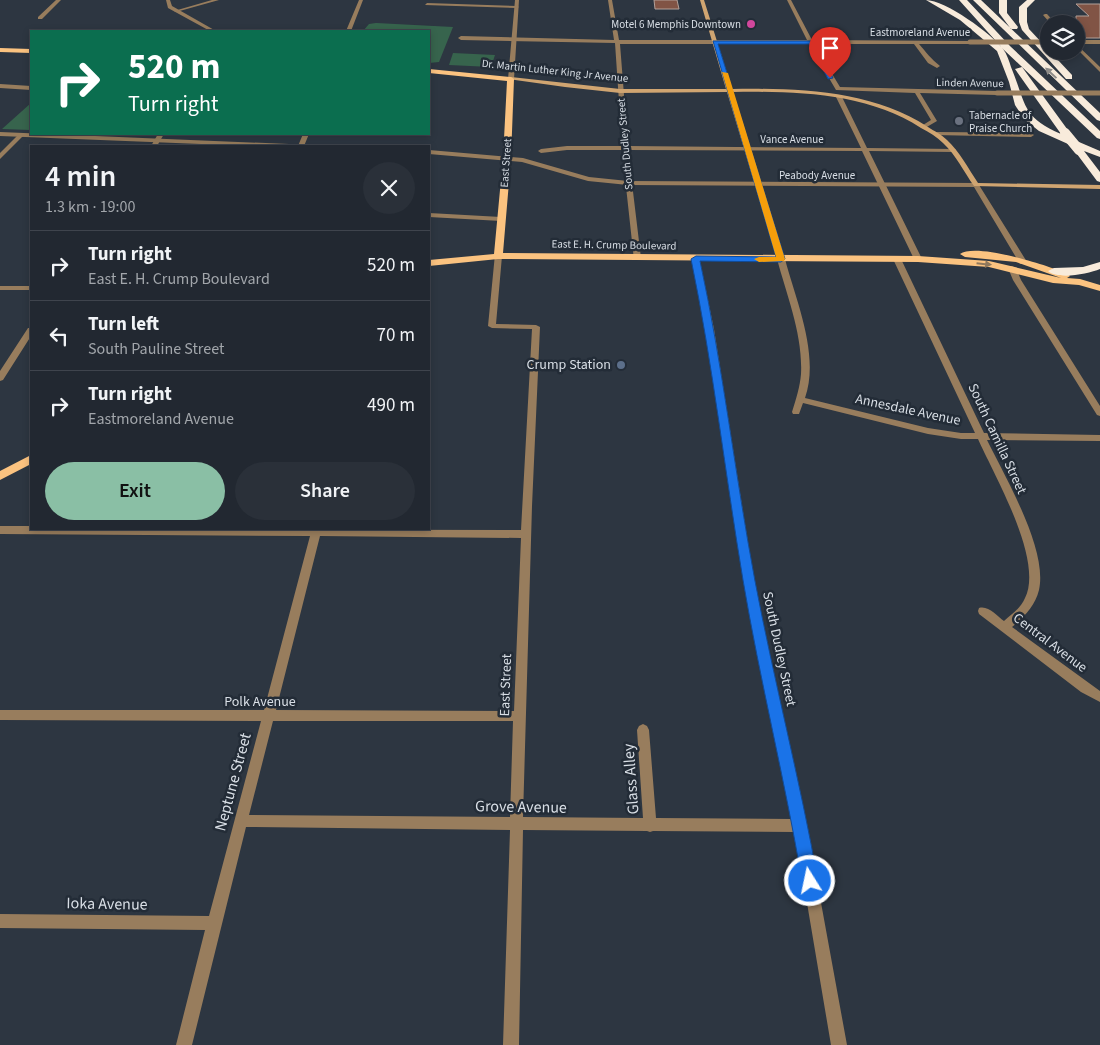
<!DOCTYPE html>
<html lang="en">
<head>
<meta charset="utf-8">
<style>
  body { margin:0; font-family:"Source Sans 3",sans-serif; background:#2a3039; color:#f1f3f6; height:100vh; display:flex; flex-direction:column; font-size:19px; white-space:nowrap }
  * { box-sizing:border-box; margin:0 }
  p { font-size:16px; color:#a2a6ab }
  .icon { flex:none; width:28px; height:28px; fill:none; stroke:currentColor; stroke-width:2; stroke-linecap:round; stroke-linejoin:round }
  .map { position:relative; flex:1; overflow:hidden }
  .panel { position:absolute; left:30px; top:145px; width:400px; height:385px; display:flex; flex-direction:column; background:#222831; border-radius:0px; box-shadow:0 2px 8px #0003,0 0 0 1px #3f444d }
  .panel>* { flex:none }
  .hud { position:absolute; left:30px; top:30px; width:400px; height:105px; border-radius:0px; box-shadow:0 2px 8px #0003,0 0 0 1px #3f444d; background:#0b6e4f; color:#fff; overflow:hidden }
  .tools { position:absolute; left:1040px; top:15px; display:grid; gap:10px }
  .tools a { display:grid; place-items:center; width:45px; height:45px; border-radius:50%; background:#222831; box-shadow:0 2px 8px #0003,0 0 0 1px #3f444d; font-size:25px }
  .pin { position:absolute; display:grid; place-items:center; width:42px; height:42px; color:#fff; margin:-51px -21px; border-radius:50% 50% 50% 0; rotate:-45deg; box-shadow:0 0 5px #0007 }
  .pin .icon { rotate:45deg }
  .me { position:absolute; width:55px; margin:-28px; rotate:350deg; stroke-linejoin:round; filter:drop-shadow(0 0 4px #0008) }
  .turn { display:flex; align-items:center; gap:18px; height:105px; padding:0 15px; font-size:22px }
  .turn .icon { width:65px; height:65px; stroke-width:2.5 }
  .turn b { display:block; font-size:35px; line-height:42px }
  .round { display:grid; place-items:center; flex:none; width:52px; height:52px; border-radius:26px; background:#2a3039 }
  .overview { display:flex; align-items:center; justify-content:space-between; height:85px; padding:0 15px }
  h1 { font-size:30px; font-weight:600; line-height:38px }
  .cta { display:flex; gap:10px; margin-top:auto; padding:10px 15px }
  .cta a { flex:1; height:58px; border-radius:30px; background:#8abfa5; color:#111; font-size:20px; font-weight:600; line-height:58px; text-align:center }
  .cta a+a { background:#2a3039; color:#f1f3f6 }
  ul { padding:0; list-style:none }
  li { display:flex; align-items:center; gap:15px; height:70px; padding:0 15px; border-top:1px solid #3f444d }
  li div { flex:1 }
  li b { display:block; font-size:19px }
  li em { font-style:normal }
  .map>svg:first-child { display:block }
  .green { fill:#37644d }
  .building { fill:#815445; stroke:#b2a099 }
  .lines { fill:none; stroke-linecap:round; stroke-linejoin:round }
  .minor { fill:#987d5d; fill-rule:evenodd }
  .tertiary { fill:#987d5d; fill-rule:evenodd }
  .secondary { fill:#d0a571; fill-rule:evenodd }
  .primary { fill:#fbc380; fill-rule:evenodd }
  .motorway { fill:#f8ebdb; fill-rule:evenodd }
  .minor-bridge { stroke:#987d5d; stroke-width:5 }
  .motorway-bridge { stroke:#f8ebdb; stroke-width:10 }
  .oneway { fill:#8e8c89 }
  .oneway2 { fill:#8f785c }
  .route { fill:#1a73e8; stroke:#114b97 }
  .slow { fill:#f59e0b }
  .hotel-dot { fill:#d1479c; stroke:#232c37; stroke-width:2 }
  .worship-dot { fill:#6b7280; stroke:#232c37; stroke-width:2 }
  .service-dot { fill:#5c6f8a; stroke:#232c37; stroke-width:2 }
  .labels { text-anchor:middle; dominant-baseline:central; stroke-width:5; stroke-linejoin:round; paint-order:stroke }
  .far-poi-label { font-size:11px; fill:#d9dfe6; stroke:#232c37; text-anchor:end }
  .far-street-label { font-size:11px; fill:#d9dfe6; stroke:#232c37 }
  .poi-label { font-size:14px; fill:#d9dfe6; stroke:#232c37; text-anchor:end }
  .street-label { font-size:14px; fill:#d9dfe6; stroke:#232c37 }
  .near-street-label { font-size:16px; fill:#d9dfe6; stroke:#232c37 }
</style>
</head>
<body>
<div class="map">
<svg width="1100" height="1045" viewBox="0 0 1100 1045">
  <rect width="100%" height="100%" fill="#2d3641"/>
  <path class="green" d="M376,23L453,27L439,62L429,63V31H363L369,24Z
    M453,53L495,55L491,67L449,65Z
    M31,103V130L2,129Z"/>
  <path class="building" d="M654,0H677L679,9H655Z
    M1076,4H1100V38H1076V16H1089Z"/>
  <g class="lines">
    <path class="minor" d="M56,0H61L42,19H38V17Z
      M212,0H219L176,12L174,11Z
      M359,0H363L351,31H346Z
      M608,0H612L619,40H807L787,0H791L812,40L972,41L970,44H919C926,52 931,59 940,66L937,68L928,63L914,44H814L840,87L997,91L1000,93L997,95L920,93L937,121L925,128L923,127V125L931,120L915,93L836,90L809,44H620L628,146L861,148L836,97L839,95L842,97L867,148L955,149L956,150L953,152L869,151L922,259L921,261L914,259L862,151L628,150L641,258L634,260L622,150H567L541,153L538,151L541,149L567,146H622L615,43L461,40L458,38L461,36L614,40Z
      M427,3L517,6L519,7L517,8L425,5Z
      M1045,14H1047L1056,24H1051L1043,15Z
      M1076,40H1100V44H1076L1100,67V72L1076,48Z
      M0,84L31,86V90L0,88Z
      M937,132L1031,133L1034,135L1031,137L935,135V133Z
      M19,134L24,135L0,159V153Z
      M158,134H164L157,146H151Z
      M303,134H309L304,146H298Z
      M429,213L501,217L504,219L501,221L429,217Z
      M495,254L502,256L496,324L536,325L540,327L532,506L523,817L643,818L637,730L639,726L643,724L647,726L649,730L656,818L792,819L744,581L706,329L692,259L699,257L714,329L754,581L807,826L847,1045H831L795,832L653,831L650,832L647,831L523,830L519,1045H503L510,830L246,827L192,1045H176L205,930L0,928V914L209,916L261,721L0,720V710H264L310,536L0,534V526H31V529L521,530L532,329L492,328L488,326ZM320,536L521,538L514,711L276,710ZM273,721H513L510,817L249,815Z
      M778,257L785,259C796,301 820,355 805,398L928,428L961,433H975L893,259L897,257L901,259L984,433L1100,435V441L987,440C1005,477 1048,549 1039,590C1035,606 1024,617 1012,627L1100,691V702L1081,692L979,614L978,611L979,608C988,605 997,616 1004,621C1012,614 1021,608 1025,598C1044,560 994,475 978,439H961L928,434L803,403L799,414H793L792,412C796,399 800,387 801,374C803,335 787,296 777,259Z
      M1009,266H1012L1016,268L1021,280L1100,406V416L1097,415L1013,280L1008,268Z
      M0,286H31V290H0Z
      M28,328H31V336L3,380L0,381V371Z"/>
    <path class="tertiary" d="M166,0H170L172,6L216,31H210L168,8Z
      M515,0H519L514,79L511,81L508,79Z
      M0,132L289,144L292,146H251L0,136Z
      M429,150L523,158L589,177L628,181L976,183L979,185L1027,262L1023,264H1020L974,187L628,185L588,181L522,162L429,154Z"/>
    <path class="secondary" d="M700,0H704L732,89C798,88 871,90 928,127C934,131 941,134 947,140C960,152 968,168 978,183L1100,185V189L974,186C964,172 956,155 943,143C937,137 929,132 921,128C867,93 796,91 733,92L785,259L781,261L777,259L727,92L620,93L565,87L508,79L511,77L620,89H726Z"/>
    <path class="primary" d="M0,48L31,49V53L0,52Z
      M429,69L511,77L514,79L511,158L503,253L918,256L989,261L1061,278L1016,262L965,257L960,254C976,242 1050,266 1068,274L1070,276L1067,278L1080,279L1100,285V291L1079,285L1053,283L989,267L918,262L498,259L429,266V260L494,254L503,158L507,81L429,73Z
      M31,455V464L0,480V471Z"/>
    <path class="motorway" d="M926,0C945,0 992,34 1003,49C1007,54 1009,61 1011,67C1026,103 1021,117 1061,134L1015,69L1022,67L1070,133L1065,136L1100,151V157L1084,151L1100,172V182L1097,181L1074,150L1077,148L1039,131L1024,119L1015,105L1009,82L997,51L960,20Z
      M959,0H967L1010,46L1100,131V139L1097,138L1004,50Z
      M973,0H981L1100,113V121L1097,120Z
      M999,0H1007V13L1018,27L1017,29H1011L999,13Z
      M1027,0H1035L1027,8V22L1029,29L1072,75V79H1066L1022,30L1019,22V7Z
      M1100,262V269C1088,274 1058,280 1048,271L1054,268L1083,267Z"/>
    <path class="minor-bridge" d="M970,42H1049
      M997,93H1100"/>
    <path class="motorway-bridge" d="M1065,133L1079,150"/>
  </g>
  <defs><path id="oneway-solid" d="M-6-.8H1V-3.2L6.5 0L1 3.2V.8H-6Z" transform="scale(1.25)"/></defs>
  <use class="oneway" href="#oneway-solid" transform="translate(1051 73) rotate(-137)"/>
  <use class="oneway2" href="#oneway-solid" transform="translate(984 264) rotate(6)"/>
  <path class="route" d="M713,41H813L833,78L828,79L809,44H718L785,259L781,262L700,261C723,367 735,475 755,581C774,681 800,780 818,881L815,886L810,888L805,886L802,881C785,780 760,681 743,580C725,473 713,365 691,259L696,256L776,257Z"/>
  <path class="slow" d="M722,72L728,73L785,259L784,261L759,262L754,259L759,257H776Z"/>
  <circle class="hotel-dot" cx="751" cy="24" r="5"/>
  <circle class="worship-dot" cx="959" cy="121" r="5"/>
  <circle class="service-dot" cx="621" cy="365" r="5"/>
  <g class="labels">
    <g class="far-poi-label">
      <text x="741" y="24">Motel 6 Memphis Downtown</text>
      <text x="969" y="115" text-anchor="start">Tabernacle of<tspan x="969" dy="13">Praise Church</tspan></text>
    </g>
    <g class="far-street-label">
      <text x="920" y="32">Eastmoreland Avenue</text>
      <text transform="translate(555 71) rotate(6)">Dr. Martin Luther King Jr Avenue</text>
      <text transform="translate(970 83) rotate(1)">Linden Avenue</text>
      <text x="792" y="139">Vance Avenue</text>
      <text transform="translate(625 144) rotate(-95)">South Dudley Street</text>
      <text transform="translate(506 163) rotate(-86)">East Street</text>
      <text x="817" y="175">Peabody Avenue</text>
      <text transform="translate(614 245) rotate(1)">East E. H. Crump Boulevard</text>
    </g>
    <g class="poi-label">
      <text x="611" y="365">Crump Station</text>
    </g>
    <g class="street-label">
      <text transform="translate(908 410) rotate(12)">Annesdale Avenue</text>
      <text transform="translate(997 439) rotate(65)">South Camilla Street</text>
      <text transform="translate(1050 643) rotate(37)">Central Avenue</text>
      <text transform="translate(779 649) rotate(78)">South Dudley Street</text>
      <text transform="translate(506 685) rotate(-88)">East Street</text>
      <text x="260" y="702">Polk Avenue</text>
    </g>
    <g class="near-street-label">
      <text transform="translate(631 779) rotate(-94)">Glass Alley</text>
      <text transform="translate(233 782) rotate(-75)">Neptune Street</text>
      <text transform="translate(521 807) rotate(1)">Grove Avenue</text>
      <text transform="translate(107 904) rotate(1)">Ioka Avenue</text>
    </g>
  </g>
</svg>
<div class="tools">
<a><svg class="icon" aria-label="layers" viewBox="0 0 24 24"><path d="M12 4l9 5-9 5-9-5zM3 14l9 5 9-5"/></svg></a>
</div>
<div class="pin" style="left:830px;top:78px;background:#d93025"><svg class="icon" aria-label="arrive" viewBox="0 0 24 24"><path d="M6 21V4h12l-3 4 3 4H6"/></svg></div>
<svg class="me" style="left:810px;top:881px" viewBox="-20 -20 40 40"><circle r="17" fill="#1a73e8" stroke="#fff" stroke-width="3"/><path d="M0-11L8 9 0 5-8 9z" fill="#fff"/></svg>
<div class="hud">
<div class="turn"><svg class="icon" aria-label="right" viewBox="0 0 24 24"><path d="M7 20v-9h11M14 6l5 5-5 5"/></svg><div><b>520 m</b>Turn right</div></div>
</div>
<section class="panel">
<div class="overview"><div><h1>4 min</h1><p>1.3 km · 19:00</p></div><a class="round"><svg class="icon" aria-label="close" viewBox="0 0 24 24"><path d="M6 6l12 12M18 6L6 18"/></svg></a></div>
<ul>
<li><svg class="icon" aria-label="right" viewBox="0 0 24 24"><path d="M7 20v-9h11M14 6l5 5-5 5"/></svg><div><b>Turn right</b><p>East E. H. Crump Boulevard</p></div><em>520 m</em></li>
<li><svg class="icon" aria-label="left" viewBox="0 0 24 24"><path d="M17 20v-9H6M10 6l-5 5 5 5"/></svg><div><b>Turn left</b><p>South Pauline Street</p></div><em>70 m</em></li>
<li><svg class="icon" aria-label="right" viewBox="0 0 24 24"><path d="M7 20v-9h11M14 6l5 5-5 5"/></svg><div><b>Turn right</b><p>Eastmoreland Avenue</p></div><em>490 m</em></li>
</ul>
<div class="cta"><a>Exit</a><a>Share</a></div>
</section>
</div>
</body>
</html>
